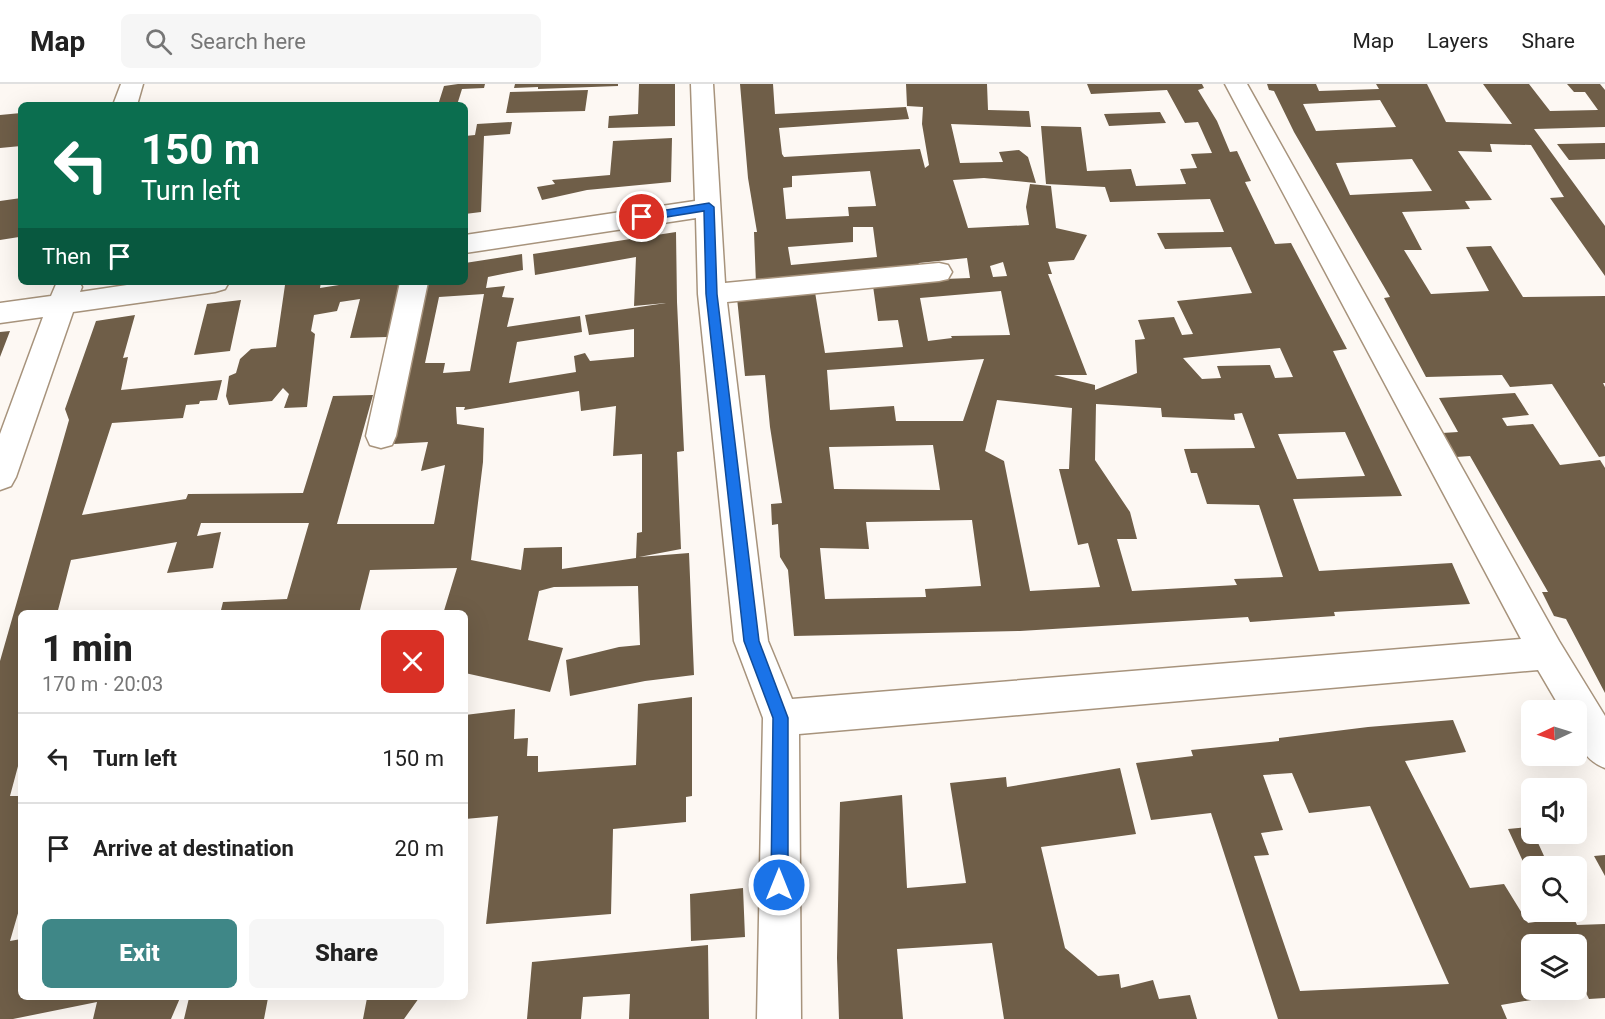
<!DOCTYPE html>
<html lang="en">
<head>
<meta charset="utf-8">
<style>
  body { margin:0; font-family:Roboto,sans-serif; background:#f6f6f6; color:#222; height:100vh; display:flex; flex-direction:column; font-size:22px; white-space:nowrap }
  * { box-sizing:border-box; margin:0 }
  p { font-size:20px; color:#767676 }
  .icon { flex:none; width:33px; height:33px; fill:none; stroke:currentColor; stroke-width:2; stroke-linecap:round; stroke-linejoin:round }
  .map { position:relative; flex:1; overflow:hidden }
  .details { position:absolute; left:18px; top:526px; width:450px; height:390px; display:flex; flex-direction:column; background:#fff; border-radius:9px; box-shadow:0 6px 24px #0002 }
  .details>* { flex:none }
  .banner { position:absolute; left:18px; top:18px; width:450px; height:183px; border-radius:9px; box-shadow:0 6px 24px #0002; background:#0b6e4f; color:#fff; overflow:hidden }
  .needle { width:39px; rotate:266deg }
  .fabs { position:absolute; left:1521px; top:616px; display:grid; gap:12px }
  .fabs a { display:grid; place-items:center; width:66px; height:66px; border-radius:9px; background:#fff; box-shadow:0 6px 24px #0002; font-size:30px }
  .pin { position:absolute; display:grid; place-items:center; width:51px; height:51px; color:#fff; margin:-26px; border:3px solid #fff; border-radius:50%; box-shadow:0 2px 6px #0007 }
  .me { position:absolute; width:66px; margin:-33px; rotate:0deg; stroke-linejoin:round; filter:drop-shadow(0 0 4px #0008) }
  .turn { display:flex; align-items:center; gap:21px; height:126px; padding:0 24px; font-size:27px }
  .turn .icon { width:78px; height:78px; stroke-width:2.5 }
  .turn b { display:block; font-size:42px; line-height:51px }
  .then { display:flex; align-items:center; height:57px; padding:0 24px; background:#0003; gap:12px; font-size:22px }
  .round { display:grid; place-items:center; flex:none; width:63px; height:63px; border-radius:9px; background:#f6f6f6 }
  .head { display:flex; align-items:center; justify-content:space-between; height:102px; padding:0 24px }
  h1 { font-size:36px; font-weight:800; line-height:45px }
  .action { display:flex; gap:12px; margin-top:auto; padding:12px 24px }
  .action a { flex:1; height:69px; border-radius:9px; background:#3f8787; color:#fff; font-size:24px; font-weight:800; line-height:69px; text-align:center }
  .action a+a { background:#f6f6f6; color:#222 }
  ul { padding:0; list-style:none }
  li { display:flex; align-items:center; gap:18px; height:90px; padding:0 24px; border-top:2px solid #e0e0e0 }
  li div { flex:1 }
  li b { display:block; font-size:22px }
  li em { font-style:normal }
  header { display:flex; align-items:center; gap:36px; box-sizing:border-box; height:84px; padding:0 30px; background:#fff; border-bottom:2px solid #e0e0e0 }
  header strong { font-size:28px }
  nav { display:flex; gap:33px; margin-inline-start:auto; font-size:21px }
  .search { width:420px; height:54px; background:#f6f6f6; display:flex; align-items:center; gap:15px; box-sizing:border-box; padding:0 21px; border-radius:9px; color:#767676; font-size:22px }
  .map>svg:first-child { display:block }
  .building { fill:#6f5e48; fill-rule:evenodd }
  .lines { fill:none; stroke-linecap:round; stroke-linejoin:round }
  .minor-casing { stroke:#a7937c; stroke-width:3 }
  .minor { fill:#fff; fill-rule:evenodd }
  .route { fill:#1a73e8; stroke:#114b97; stroke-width:1.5 }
</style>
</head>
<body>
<header>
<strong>Map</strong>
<div class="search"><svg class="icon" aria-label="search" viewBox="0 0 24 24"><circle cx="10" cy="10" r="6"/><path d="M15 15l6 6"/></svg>Search here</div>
<nav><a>Map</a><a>Layers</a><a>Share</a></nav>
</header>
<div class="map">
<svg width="1605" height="935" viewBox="0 0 1605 935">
  <rect width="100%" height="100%" fill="#fdf8f3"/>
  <path class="building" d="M458,0H485L484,4L462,5L457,21H438L444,2Z
    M515,0H618V2L538,5V3L514,4Z
    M639,0H675V42L608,44L609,32L638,30Z
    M740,0H773L775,30L906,23L909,35L779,44L782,70L784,73L920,65L925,84L929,81L922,40L923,23L907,22L906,0H987L988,26L1029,27L1031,43L951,40L960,79L1003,78L999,68L1019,66L1028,73L1036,99L984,94L953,96L968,144L1029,141L1026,123L1030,100L1051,102L1056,144L1087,151L1074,176L1048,178L1052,190H1048L1087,291H1054L1095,301V306L1137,289L1135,256L1145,255L1138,236L1174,233L1182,251L1193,250L1177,217L1252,209L1231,163L1165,165L1157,149L1224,148L1210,115L1110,118L1105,103L1046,100L1041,42L1081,43L1087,87L1131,85L1136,102L1186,100L1180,85L1197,84L1191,70L1212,69L1198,38L1185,39L1167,6L1091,10L1087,0H1202L1204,4L1198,6L1217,37L1230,68L1237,67L1251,97L1245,98L1275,160L1291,159L1347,265L1333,267L1402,412L1293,415L1319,487L1452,479L1470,520L1334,528L1335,532L1250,538L1248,533L1020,547L794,552L788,486L780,473L778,440L772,441L771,420L782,419L770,343L765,291L745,292L737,214L815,208L825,269L903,263L898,236L878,237L873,202L893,197L970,194L967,174L919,179L915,187L756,200L754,148H757L748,94ZM870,87L876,122L848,123L849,132L786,135L783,104L792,103V92ZM853,143H873L877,173L791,181L788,163L853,158ZM1003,178L1007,192L993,193L990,182ZM1001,207L1010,251L951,252L952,254L928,257L920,214ZM1280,264L1293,293L1275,294L1270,281L1217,282L1221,294L1202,295L1183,274ZM984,275L963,337H896L894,322L830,326L827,286ZM997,316L1072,324L1069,385H1059L1078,461L1088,459L1100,503L1030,507L1004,377L985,367ZM1096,320L1161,324L1162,333L1235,336L1234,330L1242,329L1255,364L1184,365L1191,389H1197L1207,420L1259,421L1283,493L1234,495L1237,501L1132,507L1117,455H1137L1130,428L1095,376ZM1345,348L1365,392L1297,395L1278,350ZM933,361L940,406L834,405L829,363ZM972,436L981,502L925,505L926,513L825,515L820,464L869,465L866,438Z
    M1267,0H1316L1319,7L1379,5L1376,0H1427L1446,38L1512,40L1483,0H1529L1550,27L1598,26L1585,8H1574L1567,0H1600L1605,6V43L1534,45L1605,142V192L1550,114L1564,113L1531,61L1490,60L1492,68L1458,67L1492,116L1465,117L1470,125L1402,128L1422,166H1404L1431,210L1489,207L1466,163L1491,162L1523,213L1605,212V299H1603L1605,303V372L1599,373L1552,300L1510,303L1502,291L1426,293L1384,214L1390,213L1294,48L1274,7L1269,6ZM1380,16L1396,43L1316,47L1303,20ZM1412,75L1432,107L1350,111L1336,79Z
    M588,6L585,27L506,29L510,8Z
    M1160,28L1166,39L1109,42L1104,30Z
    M21,29V62L0,64V31Z
    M512,38L510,50L484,52L481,128L465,130V52L475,51L477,40Z
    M672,54L671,98L587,106L542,116L537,103L555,100L552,96L610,91L613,57Z
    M1605,59V75L1569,76L1557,60Z
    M21,114L19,153L0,156V117Z
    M676,148L677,218L684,367L677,368L681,465L639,473L689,469L694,591L645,597L570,612L566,576L619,563L640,561L638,502L554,503L539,507L528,556L563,564L550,608L465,589V530H443L457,484L370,486L359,530H220L223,518L287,515L309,439H201L197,452L221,448L213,484L167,489L177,458L71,476L57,530H21V671L10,712H21V819L10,857L21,855V914H180L171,935H93L97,918L13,935H0V577L69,336L65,325L96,237L135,231L123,274L128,273L121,306L222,296L217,316L200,317L199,320L186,321L183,334L112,339L82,431L186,415L188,410L303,409L333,312L373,311L337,440H434L445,381L421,387L428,358L394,360L421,198H465V179L522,170L523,186L488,193L486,204L505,202L502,213L514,214L507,243L580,232L582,248L517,258L509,299L576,288L574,272L585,269L590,277L634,273V245L589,251L585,231L666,219L634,222L636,173L535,191L533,170ZM484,210L470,287L443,289L445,279H425L439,213ZM579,307L581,327L616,322L613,372L642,370V448L637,449L636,474L562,485V463L524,464L521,486L471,476L483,378L484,344L457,340L456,323H465L464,326Z
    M309,198H321L320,204L358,198H403L387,253L350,254L360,215L340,218L337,227L314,231L311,247L315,250L307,323L284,324L289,310L283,304L272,317L229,321L226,312L229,292L236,289L240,275L251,265L276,263L285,201Z
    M241,216L230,267L194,271L207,220Z
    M10,247L0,273V248Z
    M1515,309L1529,331L1502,334L1507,342L1533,340L1560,381L1600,376L1605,384V609L1566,535L1554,532L1542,508H1548L1470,372L1456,373L1442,349L1458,348L1439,314Z
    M692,613V712L686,713V738L613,745L611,830L486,840L498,732L465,735V631L515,625L514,655L528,654L527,672H538V688L636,681L638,620Z
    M1453,636L1466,668L1405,677L1470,804L1504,800L1528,839L1549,836L1545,828H1571L1577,841L1605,840V914L1589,915L1585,907L1501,921L1507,935H1278L1211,729L1151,736L1136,679L1193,672L1191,666L1279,657V654L1368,643ZM1292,689L1309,729L1370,722L1449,900L1300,907L1254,772L1269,771L1261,749L1283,746L1263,691ZM1532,861H1576V906H1532Z
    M1120,684L1136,750L1041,763L1065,864L1098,892L1119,890L1121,904L1153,896L1159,915L1190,911L1197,935H1004L992,859L897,865L903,935H839L837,874L840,718L902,711L907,804L966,799L950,699L1006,693L1007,703Z
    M1530,743L1532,750H1534L1549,783H1532V797L1508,745Z
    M1605,771V792L1594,772Z
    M743,804L745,853L691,857L690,810Z
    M708,861L709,935H629L630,910L583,913L581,935H527L532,878Z
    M189,914H268L264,935H184Z
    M367,914H419L404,935H363Z"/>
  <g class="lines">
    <defs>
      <path id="minor" d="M121,0H143L137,21H113Z
        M691,0H713L725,199L939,179L948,181L952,188L948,195L939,197L727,218L768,557L792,615L1521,555L1225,0H1247L1559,557L1605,632V684C1579,674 1576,653 1576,627H1562L1538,586L799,650L801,935H757L763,634L734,557L698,210L696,134L465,169V151L695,117Z
        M57,198H79L82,203L80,208L147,198H229L225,205L215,208L73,228L16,393L11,402L0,406V350L43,233L0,239V219L51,212Z
        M400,198H428L396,352L392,361L381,364L370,361L366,352Z"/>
    </defs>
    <use href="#minor" class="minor-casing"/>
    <use href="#minor" class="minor"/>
  </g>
  <path class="route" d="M709,119L714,123L717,210L759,557L788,634V801L785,807L779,809L773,807L771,801L773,634L744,557L706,210L704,127L642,137L637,133L642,130Z"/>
</svg>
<div class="fabs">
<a><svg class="needle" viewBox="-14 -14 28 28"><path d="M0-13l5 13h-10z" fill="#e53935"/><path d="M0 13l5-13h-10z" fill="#767676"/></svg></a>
<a><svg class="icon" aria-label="sound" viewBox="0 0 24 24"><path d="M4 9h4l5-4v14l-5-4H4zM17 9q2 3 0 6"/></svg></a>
<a><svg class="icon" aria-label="search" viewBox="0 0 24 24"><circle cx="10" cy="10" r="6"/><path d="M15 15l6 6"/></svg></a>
<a><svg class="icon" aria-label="layers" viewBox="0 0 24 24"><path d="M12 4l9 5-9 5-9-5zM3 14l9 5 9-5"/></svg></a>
</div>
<div class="pin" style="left:642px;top:133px;background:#d93025"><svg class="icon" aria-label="arrive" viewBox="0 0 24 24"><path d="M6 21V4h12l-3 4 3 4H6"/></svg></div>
<svg class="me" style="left:779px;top:801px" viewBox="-20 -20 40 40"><circle r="17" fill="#1a73e8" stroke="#fff" stroke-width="3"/><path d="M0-11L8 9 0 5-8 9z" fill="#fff"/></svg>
<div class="banner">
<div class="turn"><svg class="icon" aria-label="left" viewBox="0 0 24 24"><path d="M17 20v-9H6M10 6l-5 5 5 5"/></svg><div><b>150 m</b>Turn left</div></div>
<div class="then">Then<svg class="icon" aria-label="arrive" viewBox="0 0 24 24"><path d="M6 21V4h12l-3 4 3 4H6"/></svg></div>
</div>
<section class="details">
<div class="head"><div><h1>1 min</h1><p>170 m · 20:03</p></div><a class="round" style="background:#d93025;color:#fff"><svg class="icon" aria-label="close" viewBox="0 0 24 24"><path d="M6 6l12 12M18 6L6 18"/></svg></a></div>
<ul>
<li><svg class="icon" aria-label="left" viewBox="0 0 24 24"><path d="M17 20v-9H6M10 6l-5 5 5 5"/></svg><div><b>Turn left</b></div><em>150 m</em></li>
<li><svg class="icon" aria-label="arrive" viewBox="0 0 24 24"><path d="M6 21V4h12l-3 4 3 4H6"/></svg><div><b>Arrive at destination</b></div><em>20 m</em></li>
</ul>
<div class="action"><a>Exit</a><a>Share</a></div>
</section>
</div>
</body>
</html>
